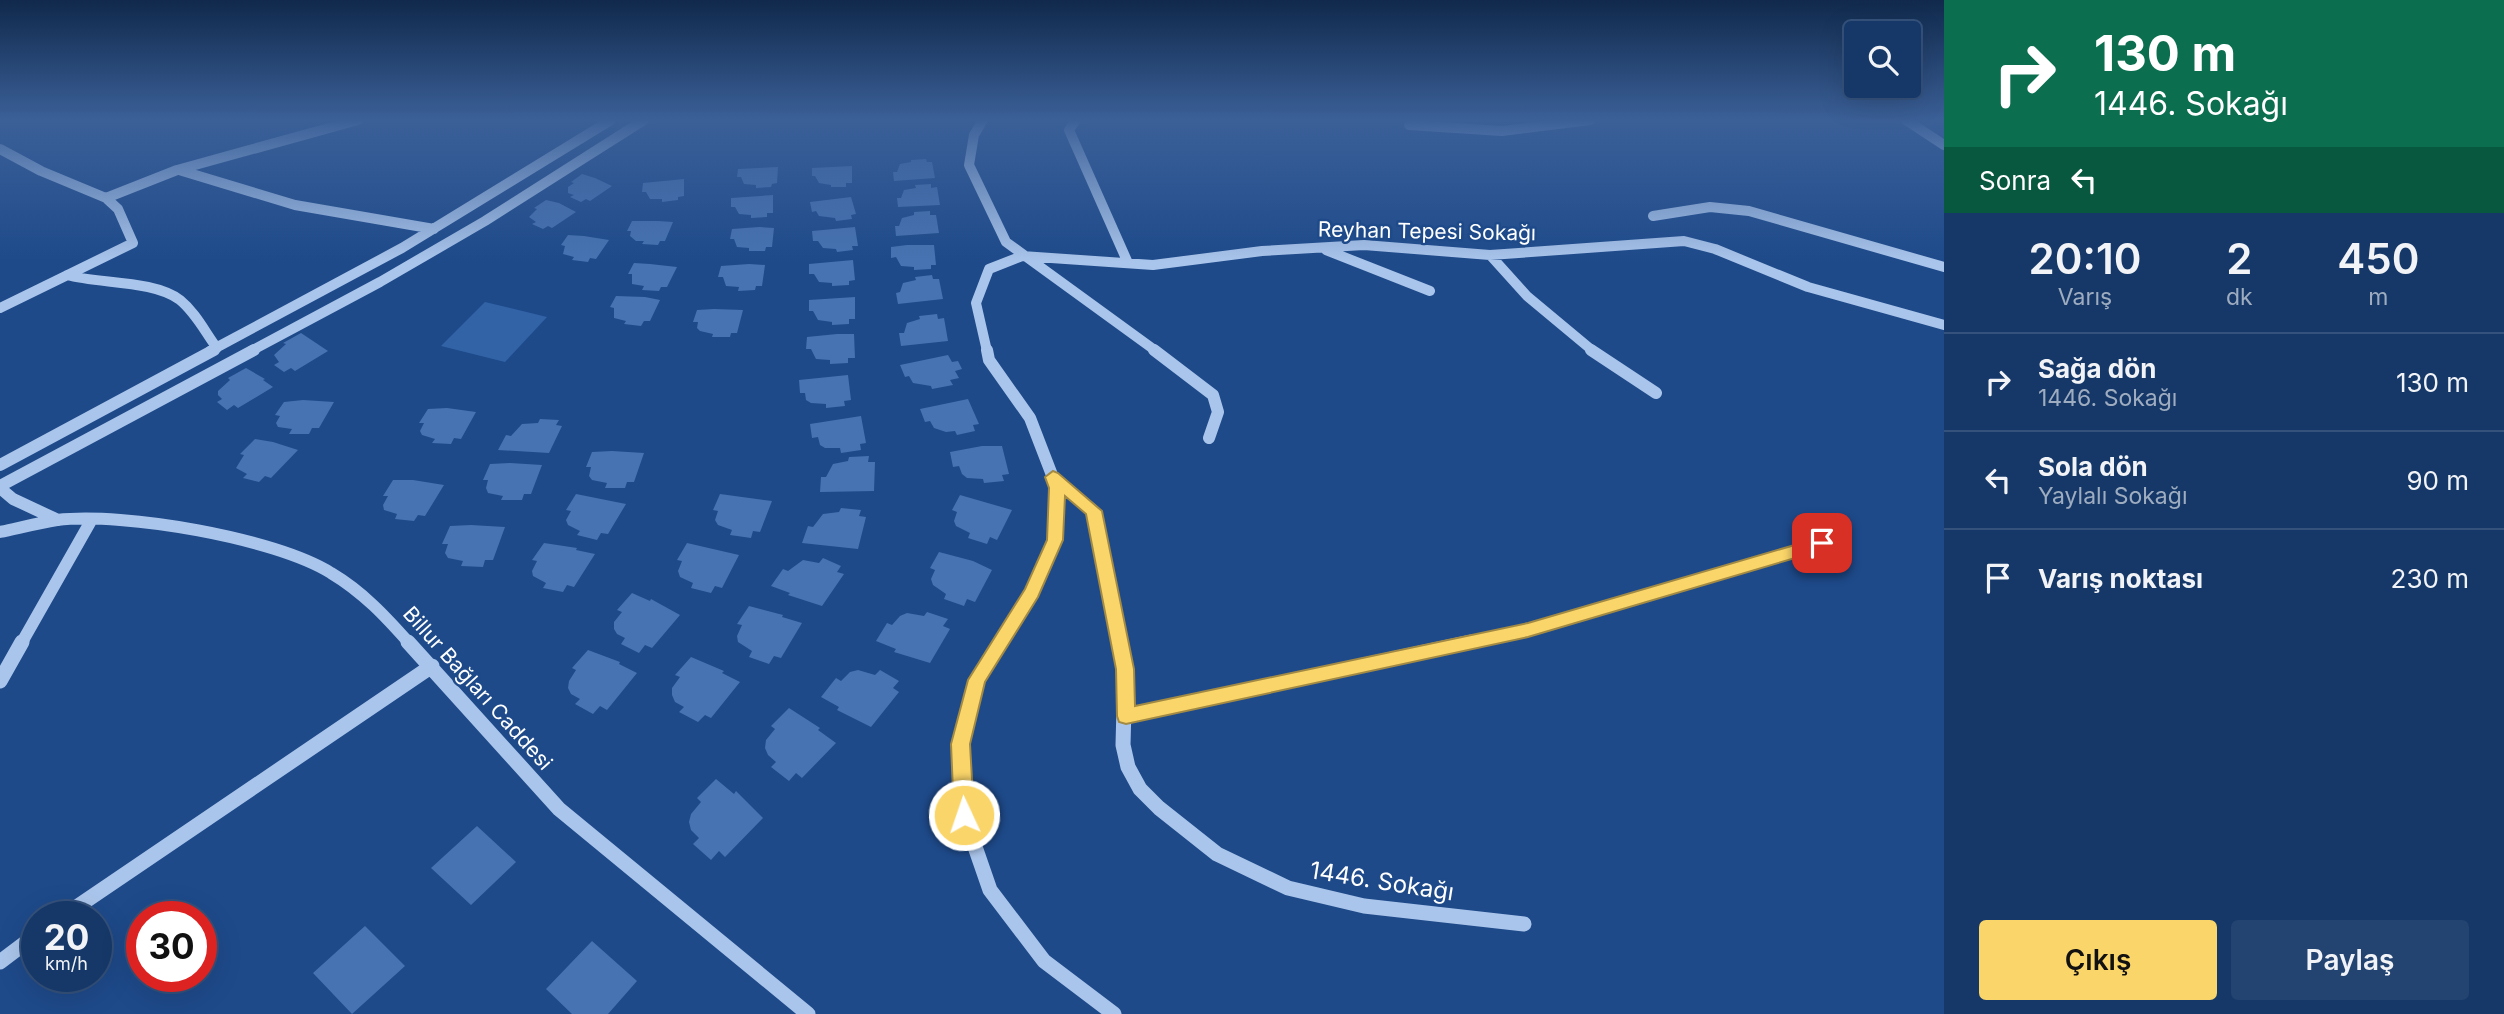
<!DOCTYPE html>
<html lang="tr">
<head>
<meta charset="utf-8">
<style>
  body { margin:0; font-family:Inter,sans-serif; background:#234371; color:#f1f3f6; height:100vh; display:flex; flex-direction:column; font-size:26px; white-space:nowrap }
  * { box-sizing:border-box; margin:0 }
  p { font-size:23px; color:#9eacc0 }
  .icon { flex:none; width:38px; height:38px; fill:none; stroke:currentColor; stroke-width:2; stroke-linecap:round; stroke-linejoin:round }
  .map { position:relative; flex:1; overflow:hidden }
  .sheet { display:flex; flex-direction:column; background:#163868; width:560px }
  .sheet>* { flex:none }
  .guide { background:#0b6e4f; color:#fff; overflow:hidden }
  .fabs { position:absolute; left:1844px; top:21px; display:grid; gap:14px }
  .fabs a { display:grid; place-items:center; width:77px; height:77px; border-radius:7px; background:#163868; box-shadow:0 7px 28px #0002,0 0 0 2px #35527c; font-size:35px }
  .speed { position:absolute; left:21px; top:901px; display:flex; gap:14px; font-size:35px; font-weight:700; text-align:center }
  .speed>* { display:grid; place-content:center; width:91px; height:91px; border-radius:50%; background:#163868; box-shadow:0 7px 28px #0002,0 0 0 2px #35527c; line-height:1 }
  .speed small { font-size:18px; font-weight:400 }
  .speed .limit { border:10px solid #d22; background:#fff; color:#111 }
  .pin { position:absolute; display:grid; place-items:center; width:60px; height:60px; color:#fff; margin:-30px; border-radius:14px; box-shadow:0 4px 10px #0006 }
  .me { position:absolute; width:77px; margin:-38px; rotate:357deg; stroke-linejoin:round; filter:drop-shadow(0 0 5px #0008) }
  .turn { display:flex; align-items:center; gap:24px; height:147px; padding:0 35px; font-size:32px }
  .turn .icon { width:91px; height:91px; stroke-width:2.5 }
  .turn b { display:block; font-size:49px; line-height:60px }
  .then { display:flex; align-items:center; height:66px; padding:0 35px; background:#0003; gap:14px; font-size:26px }
  .eta { display:flex; justify-content:space-evenly; align-items:center; height:119px; text-align:center }
  .eta b { font-size:42px; font-weight:600; line-height:49px }
  .cta { display:flex; gap:14px; margin-top:auto; padding:14px 35px }
  .cta a { flex:1; height:80px; border-radius:7px; background:#fad569; color:#111; font-size:28px; font-weight:600; line-height:80px; text-align:center }
  .cta a+a { background:#234371; color:#f1f3f6 }
  ul { padding:0; list-style:none }
  li { display:flex; align-items:center; gap:21px; height:98px; padding:0 35px; border-top:2px solid #35527c }
  li div { flex:1 }
  li b { display:block; font-size:26px }
  li em { font-style:normal }
  main { display:flex; flex:1; min-height:0 }
  .map>svg:first-child { display:block }
  .green { fill:#3263a7 }
  .building { fill:#4773b2 }
  .lines { fill:none; stroke-linecap:round; stroke-linejoin:round }
  .minor-far2 { stroke:#aac5eb; stroke-width:10 }
  .minor-far1 { stroke:#aac5eb; stroke-width:12 }
  .minor { stroke:#aac5eb; stroke-width:15 }
  .route { fill:#fad569; stroke:#a28a44; stroke-width:2 }
  .labels { text-anchor:middle; dominant-baseline:central; stroke-width:5; stroke-linejoin:round; paint-order:stroke }
  .street-label { font-size:21px; fill:#fff; stroke:#1e4a8a }
  .near-street-label { font-size:24px; fill:#fff; stroke:#1e4a8a }
</style>
</head>
<body>
<main>
<div class="map">
<svg width="1944" height="1014" viewBox="0 0 1944 1014">
  <rect width="100%" height="100%" fill="#1e4a8a"/>
  <path class="green" d="M485,302L547,317L505,362L441,346Z"/>
  <path class="building" d="M926,159L927,162H932L935,178L894,181L893,172H897L900,164L911,162V160Z
    M852,166V183H846V187H831V185L819,183L815,176H812V168Z
    M778,167L777,183L772,184L771,187L756,188V185L744,184L741,177H737L738,169Z
    M582,174L595,178L612,186L590,201L586,199L581,202L570,197L574,195L568,193V187L574,183L571,182Z
    M684,179V196L678,197V200L662,202V199H650L646,192H642L643,183Z
    M931,184V188L937,187L940,205L898,207L897,198H901L904,190L916,188L915,185Z
    M773,195V213H767V217L751,218V215L739,214L735,207H731V198Z
    M851,197L856,214L851,215L852,219L836,221L835,218L819,216L816,211L812,212L810,202Z
    M546,200L559,203L576,212L552,228L548,226L543,229L532,224L536,222L529,217L537,209L534,208Z
    M930,211V215H936L939,233L896,236L895,226H899L902,218L914,215V212Z
    M632,221H658L673,222L665,241H660L658,245L642,244L644,241H636L630,236L631,231H627Z
    M759,227L774,228L772,247H766L765,251H749V248L737,247L734,239H730L732,229Z
    M855,227L858,246H852L853,250L837,252L836,249L823,248L818,241H813L812,231Z
    M568,235L584,236L609,240L596,259L590,258L588,262L572,260L574,257L563,254L565,246L561,245Z
    M907,245H934L936,265H931V269L914,270V267L901,266L896,257L891,258V247Z
    M853,260L855,280L849,281V285L832,286V283L819,282L814,274H809V264Z
    M634,263L650,264L677,267L667,287H661L659,291L642,290L644,286L632,284V274H628Z
    M749,264L765,265L762,286H756L755,290L738,291L739,287L726,286L723,277H718L721,266Z
    M932,275L933,279H939L943,299L898,304L896,293L900,292L903,283L916,280L915,277Z
    M616,296L645,297L660,300L650,321H644L641,326L624,324L626,321L614,318V308L610,307Z
    M855,297V319H849V324L832,325V322L818,320L813,311H809V300Z
    M714,309L743,310L737,333H731L730,337H712L713,334L700,331L697,328L698,322H693L697,310Z
    M937,314L938,319L944,318L948,341L901,346L899,333H904L907,323L920,319L919,316Z
    M301,333L328,351L295,371L291,368L284,372L274,365L279,362L274,355L286,344L283,343Z
    M837,334H854L855,358H848V363L830,364V360L816,359L811,349H806L807,337Z
    M948,355L952,362L958,361L962,369L955,371L959,378L950,380L953,385L932,389L931,386L913,383L909,376L905,377L900,365Z
    M246,368L265,379L263,380L273,387L238,408L234,405L227,410L217,402L222,399L218,395V391L230,380L228,378Z
    M848,375L851,400L844,401L845,406L826,408V404L811,403L806,400L805,393H800L799,380Z
    M968,399L979,424L973,425L975,431L957,435L955,431L946,432L934,428L930,421L925,422L920,409Z
    M303,400L334,402L319,428H312L309,434H289L292,429L278,427L276,423L280,416L275,415L284,402Z
    M447,408L476,412L461,439L454,438L451,444L432,443L435,439L422,435L420,431L424,423H419L428,409Z
    M861,416L866,443L860,444L861,450L841,453L840,448H825L820,445L818,437L812,438L810,424Z
    M540,419L559,420L556,425L562,426L549,453L498,450L506,435L511,436L522,424L538,423Z
    M255,439L273,442L298,450L271,478L265,476L259,482L243,478L247,474L236,468L244,455L240,454Z
    M982,446H1002L1009,474L1002,475L1004,481L984,483L983,479L967,478L962,474L959,466L953,467L950,452Z
    M612,451L644,453L634,482H627L625,488H605L607,483L592,480L589,476L591,467H586L592,452Z
    M869,456L868,462H875L874,491L820,492L821,477H826L833,464L848,461L849,457Z
    M510,463L542,465L531,494H524L522,500H501L503,496L488,493L486,488L488,480H483L490,464Z
    M393,480H413L444,485L425,516L418,515L414,521L395,519L397,514L384,510L383,505L388,496H383Z
    M576,494L626,504L608,534L601,533L597,540L577,535L580,531L568,525L566,520L571,511L566,510Z
    M720,494L772,501L760,532L753,531L751,538L730,535L732,530L718,525L715,520L718,511L713,510Z
    M960,495L1012,510L997,540L990,537L987,544L968,538L970,533L956,526L954,521L957,512L952,510Z
    M841,508L861,510L859,516L866,517L858,549L802,543L808,526L813,527L823,514L839,512Z
    M471,525L505,527L493,560H485L483,567L461,566L463,561L448,558L445,553L448,544H442L450,526Z
    M544,543L577,548L576,550L595,554L574,587L567,585L563,592L543,588L546,583L533,576L532,571L537,561L532,560Z
    M687,543L739,555L722,588L715,586L711,593L691,588L693,583L680,577L678,571L682,561L677,560Z
    M939,552L973,561L992,570L975,602L967,599L964,606L944,599L946,594L933,585L931,579L935,570L930,568Z
    M823,558L841,566L837,572L844,574L822,606L788,595L790,593L771,586L783,569L788,571L803,560L819,563Z
    M632,593L650,601L651,599L680,615L652,648L645,645L639,653L621,644L625,638L617,634L614,629V622L622,612L617,610Z
    M749,606L783,615L782,617L802,623L781,658L774,656L769,664L749,657L752,651L738,642L737,636L742,625L737,624Z
    M927,612L948,619L943,626L950,629L930,663L894,652L896,649L876,641L887,623L892,625L900,616L907,613L924,616Z
    M588,650L620,662L619,664L637,673L607,710L600,706L593,714L575,704L580,699L571,694L568,688L569,681L576,670L572,668Z
    M691,657L724,671L722,673L740,682L711,718L705,715L698,722L679,712L684,707L675,702L672,695V688L680,677L675,675Z
    M858,670L875,675L880,670L899,681L893,688L899,692L871,727L837,710L839,707L821,697L836,678L841,681L850,672Z
    M789,708L820,728L818,730L836,743L802,778L796,773L789,781L771,767L776,762L768,755L765,748L766,740L775,729L771,726Z
    M716,779L734,794L736,791L763,818L725,857L719,851L711,860L693,844L699,838L691,830L689,822L691,814L701,802L697,798Z
    M477,826L516,862L471,905L431,868Z
    M365,926L405,966L352,1014L313,973Z
    M592,941L637,981L608,1014H572L546,989Z"/>
  <g class="lines">
    <path class="minor-far2" d="M983,120L974,135L969,165L1006,242L1156,351
      M1076,120L1069,130L1128,263
      M1906,120L1944,145
      M1409,125L1502,131L1590,120
      M0,149L41,171L106,198L118,209L133,243L0,308
      M179,170L295,205L434,229
      M106,198L177,170L358,120
      M1653,216L1710,207L1749,211L1944,267
      M1326,250L1430,291
      M1490,255L1527,296L1593,351
      M67,275C99,284 154,280 180,300C196,313 205,332 217,348
      M210,351L402,248L611,120
      M251,351L380,282L485,221L644,120
      M987,351L976,303L989,269L1022,256L1153,265L1262,251L1364,245L1490,255L1684,241L1715,249L1808,287L1944,325"/>
    <path class="minor-far1" d="M987,350L989,360L1030,418L1057,488L1055,540L1032,592L999,644
      M1154,350L1213,395L1218,412L1209,438
      M1591,350L1656,393
      M0,465L214,350
      M1053,477L1094,511L1120,644
      M0,486L254,350
      M0,488L13,499L58,520
      M0,532C19,528 38,523 57,520C124,512 275,538 331,573C363,592 386,617 410,644
      M21,644L92,519
      M1462,644L1528,630L1823,543"/>
    <path class="minor" d="M408,642L559,809L808,1014
      M1001,642L977,680L960,744L964,815L990,890L1044,961L1114,1014
      M1120,642L1125,669L1123,745L1128,767L1140,789L1159,808L1217,854L1288,888L1364,906L1524,924
      M0,681L22,642
      M1126,716L1471,642
      M62,917L432,666
      M0,962L37,934"/>
  </g>
  <linearGradient id="sky" x2="0" y2="1"><stop stop-color="#10294c"/><stop offset="0.46" stop-color="#3b6098"/><stop offset="1" stop-color="#3b6098" stop-opacity="0"/></linearGradient>
  <rect width="1944" height="262" fill="url(#sky)"/>
  <path class="route" d="M1053,471L1058,473L1102,511L1134,669L1135,706L1528,623L1822,537L1831,543L1822,550L1528,637L1126,724L1119,722L1117,716L1116,669L1086,514L1065,496L1063,540L1038,597L985,682L970,744L974,815L971,822L964,824L957,822L954,815L951,744L968,680L1025,589L1047,540L1049,488L1045,477Z"/>
  <g class="labels">
    <g class="street-label">
      <text transform="translate(1427 231) rotate(1)">Reyhan Tepesi Sokağı</text>
      <text transform="translate(478 688) rotate(48)">Billur Bağları Caddesi</text>
    </g>
    <g class="near-street-label">
      <text transform="translate(1382 881) rotate(9)">1446. Sokağı</text>
    </g>
  </g>
</svg>
<div class="fabs">
<a><svg class="icon" aria-label="search" viewBox="0 0 24 24"><circle cx="10" cy="10" r="6"/><path d="M15 15l6 6"/></svg></a>
</div>
<div class="speed"><div>20<small>km/h</small></div><div class="limit">30</div></div>
<div class="pin" style="left:1822px;top:543px;background:#d93025"><svg class="icon" aria-label="arrive" viewBox="0 0 24 24"><path d="M6 21V4h12l-3 4 3 4H6"/></svg></div>
<svg class="me" style="left:964px;top:815px" viewBox="-20 -20 40 40"><circle r="17" fill="#fad569" stroke="#fff" stroke-width="3"/><path d="M0-11L8 9 0 5-8 9z" fill="#fff"/></svg>
</div>
<section class="sheet">
<div class="guide">
<div class="turn"><svg class="icon" aria-label="right" viewBox="0 0 24 24"><path d="M7 20v-9h11M14 6l5 5-5 5"/></svg><div><b>130 m</b>1446. Sokağı</div></div>
<div class="then">Sonra<svg class="icon" aria-label="left" viewBox="0 0 24 24"><path d="M17 20v-9H6M10 6l-5 5 5 5"/></svg></div>
</div>
<div class="eta">
<div><b>20:10</b><p>Varış</p></div>
<div><b>2</b><p>dk</p></div>
<div><b>450</b><p>m</p></div>
</div>
<ul>
<li><svg class="icon" aria-label="right" viewBox="0 0 24 24"><path d="M7 20v-9h11M14 6l5 5-5 5"/></svg><div><b>Sağa dön</b><p>1446. Sokağı</p></div><em>130 m</em></li>
<li><svg class="icon" aria-label="left" viewBox="0 0 24 24"><path d="M17 20v-9H6M10 6l-5 5 5 5"/></svg><div><b>Sola dön</b><p>Yaylalı Sokağı</p></div><em>90 m</em></li>
<li><svg class="icon" aria-label="arrive" viewBox="0 0 24 24"><path d="M6 21V4h12l-3 4 3 4H6"/></svg><div><b>Varış noktası</b></div><em>230 m</em></li>
</ul>
<div class="cta"><a>Çıkış</a><a>Paylaş</a></div>
</section>
</main>
</body>
</html>
